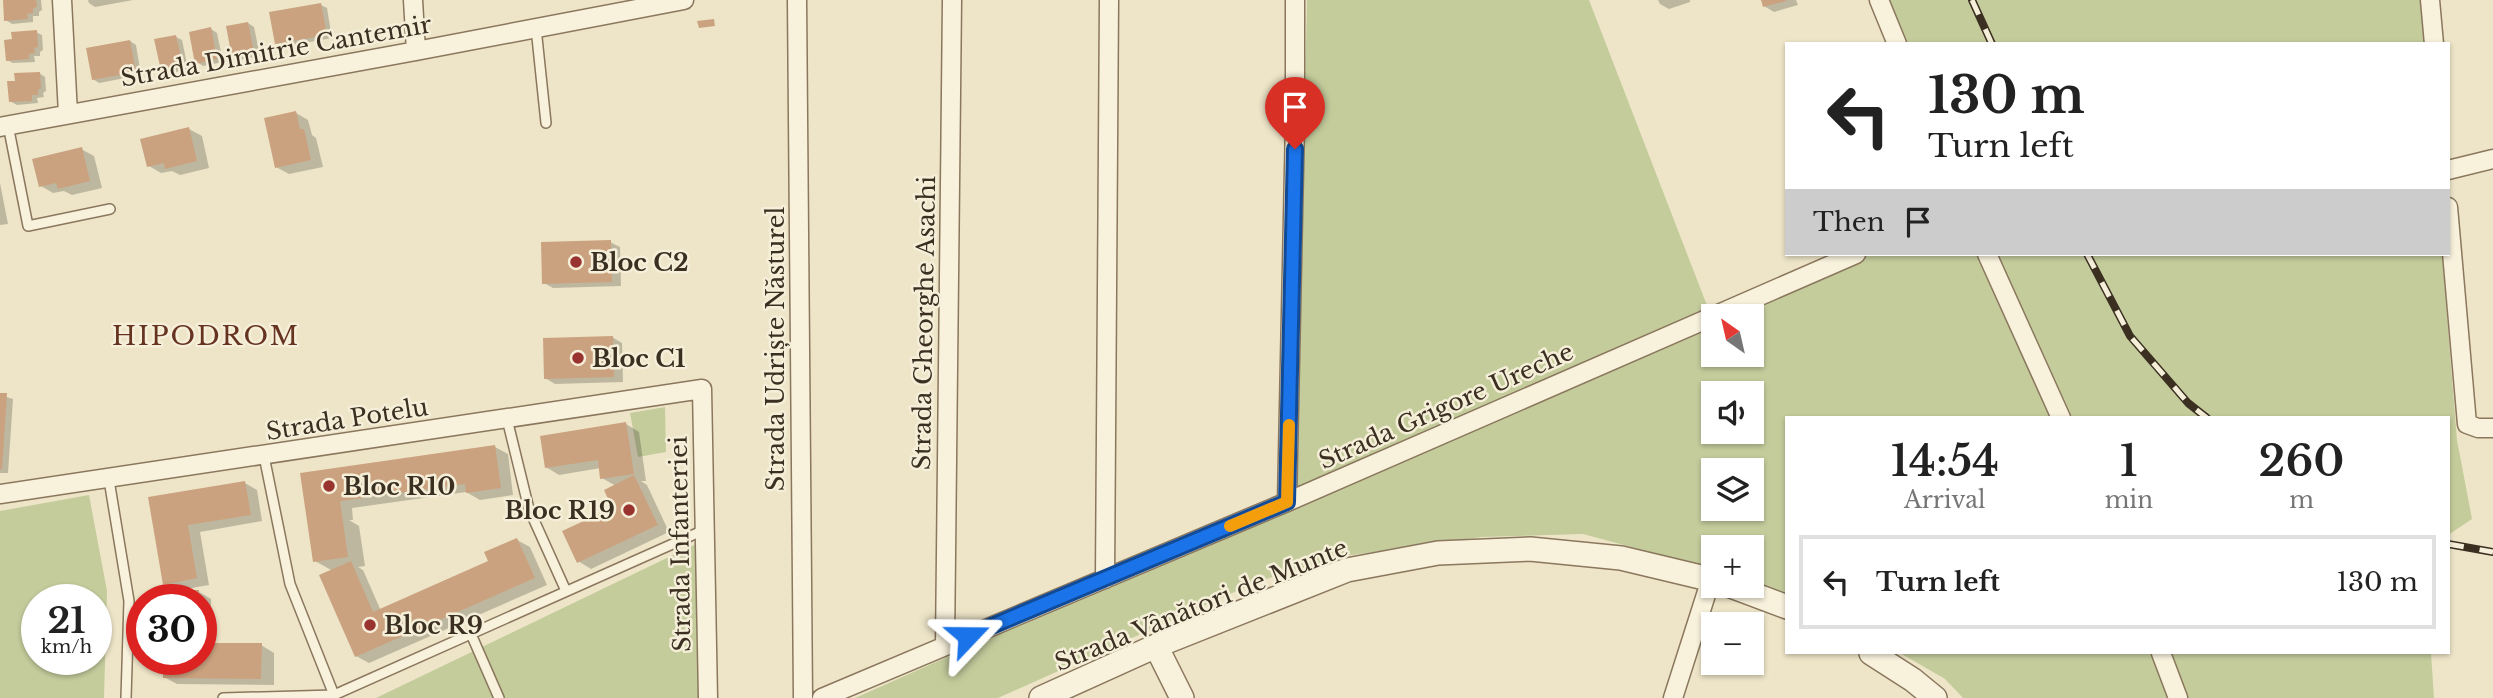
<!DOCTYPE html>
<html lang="en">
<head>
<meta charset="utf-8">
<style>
  body { margin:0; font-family:"Libre Baskerville",serif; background:#f2f2f2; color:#222; height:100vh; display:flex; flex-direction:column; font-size:26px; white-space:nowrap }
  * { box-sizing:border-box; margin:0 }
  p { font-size:23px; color:#767676 }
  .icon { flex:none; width:38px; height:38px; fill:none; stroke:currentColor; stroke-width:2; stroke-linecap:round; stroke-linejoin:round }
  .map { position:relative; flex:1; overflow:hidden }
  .drawer { position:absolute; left:1785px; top:416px; width:665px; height:238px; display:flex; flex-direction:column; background:#fff; border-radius:0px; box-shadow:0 2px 5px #0004 }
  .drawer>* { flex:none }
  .guide { position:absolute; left:1785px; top:42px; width:665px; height:214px; border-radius:0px; box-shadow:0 2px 5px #0004; background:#fff; color:#222; overflow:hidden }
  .needle { width:46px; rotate:326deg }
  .buttons { position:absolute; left:1701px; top:304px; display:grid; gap:14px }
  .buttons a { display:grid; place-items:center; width:63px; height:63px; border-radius:0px; background:#fff; box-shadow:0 2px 5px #0004; font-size:35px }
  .speed { position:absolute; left:21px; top:584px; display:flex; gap:14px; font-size:35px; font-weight:700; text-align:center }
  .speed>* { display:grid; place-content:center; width:91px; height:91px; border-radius:50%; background:#fff; box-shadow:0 2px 5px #0004; line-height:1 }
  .speed small { font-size:18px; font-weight:400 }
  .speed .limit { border:10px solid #d22; background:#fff; color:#111 }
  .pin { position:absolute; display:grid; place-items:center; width:60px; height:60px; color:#fff; margin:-72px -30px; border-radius:50% 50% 50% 0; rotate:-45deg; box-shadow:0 0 7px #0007 }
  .pin .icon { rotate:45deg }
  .me { position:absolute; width:77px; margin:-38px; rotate:67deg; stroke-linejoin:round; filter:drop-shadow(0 0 5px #0008) }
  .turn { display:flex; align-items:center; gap:24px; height:147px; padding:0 28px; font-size:32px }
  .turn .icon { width:91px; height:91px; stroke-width:2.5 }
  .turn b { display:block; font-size:49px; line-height:60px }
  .then { display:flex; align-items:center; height:66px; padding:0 28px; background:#0003; gap:14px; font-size:26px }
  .eta { display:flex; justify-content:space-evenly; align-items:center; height:119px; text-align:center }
  .eta b { font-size:42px; font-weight:600; line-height:49px }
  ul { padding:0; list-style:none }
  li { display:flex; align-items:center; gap:21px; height:94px; margin:0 14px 10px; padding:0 14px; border:4px solid #e0e0e0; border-radius:0px }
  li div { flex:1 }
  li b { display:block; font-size:26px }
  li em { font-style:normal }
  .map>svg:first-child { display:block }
  .green { fill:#c4cc9c; fill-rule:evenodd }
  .shadow { fill:#0003 }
  .building { fill:#cba27f }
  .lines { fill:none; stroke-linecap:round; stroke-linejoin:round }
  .service-casing { stroke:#8a775d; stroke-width:12 }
  .minor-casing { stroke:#8a775d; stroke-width:21 }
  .tertiary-casing { stroke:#8a775d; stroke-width:26 }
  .service { stroke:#f8f1dc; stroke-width:9 }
  .minor { stroke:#f8f1dc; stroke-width:18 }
  .tertiary { stroke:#f8f1dc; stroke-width:23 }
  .rail-casing { stroke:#3b2f21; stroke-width:8 }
  .rail { stroke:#f5eed8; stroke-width:5; stroke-dasharray:16; stroke-linecap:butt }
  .route-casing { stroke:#114b97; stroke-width:18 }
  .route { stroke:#1a73e8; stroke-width:12 }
  .slow { stroke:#f59e0b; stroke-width:12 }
  .poi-dot { fill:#98332f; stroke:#f5eed8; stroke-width:2.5 }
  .labels { text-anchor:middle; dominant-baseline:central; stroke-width:5; stroke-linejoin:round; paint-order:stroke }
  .street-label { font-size:24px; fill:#3b2f21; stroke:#f5eed8 }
  .poi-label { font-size:24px; font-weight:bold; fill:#3b2f21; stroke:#f5eed8; text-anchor:start }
  .neighbourhood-label { font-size:26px; letter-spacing:2px; fill:#663321; stroke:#f5eed8 }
</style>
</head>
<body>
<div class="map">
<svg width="2493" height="698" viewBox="0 0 2493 698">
  <rect width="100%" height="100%" fill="#eee5c8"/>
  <path class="green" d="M1307,0H1589L1713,321V355H1752V317H1728L1862,254H2442L2457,440L2472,519L2448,535V418H1787V594L1752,582V548H1713V569L1583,534L1481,537L1345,556L1259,581L998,698H855L1296,502ZM1713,394H1752V432H1713ZM1713,471H1752V509H1713Z
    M1882,0H2421L2425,44H1900Z
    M665,407L666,452L638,457L630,413Z
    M89,495L107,591L104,698H0V511ZM37,600H96V660H37Z
    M700,542L701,698H376Z
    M1900,653H2431L2434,698H1963L1945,679Z"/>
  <path class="shadow" d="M12,0H41L42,10L39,12V16H33V22L12,24L6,20Z
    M88,0H133L95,7L89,3Z
    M1658,0H1690V2L1669,9L1660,4Z
    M1763,0H1796L1798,5L1774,12L1764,6Z
    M321,5L327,8L332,38L282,47L276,43Z
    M248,23L254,27L260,56L240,60L234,57Z
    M211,29L217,33L223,62L203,66L197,62Z
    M36,32L42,35L43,50L40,52V56H34L35,62L13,63L7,60Z
    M176,37L182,40L188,69L168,74L162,70Z
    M130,41L136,45L141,75L99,83L93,79Z
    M39,73L45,77L46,91L43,93L44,97L37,98L38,103L17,105L10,101Z
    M296,113L308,120L312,135L316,138L323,167L289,174L276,167Z
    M189,129L202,136L209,168L180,175L172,171L161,173L149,166Z
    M81,149L94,156L102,188L72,195L64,191L53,193L41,186Z
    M0,183L8,224L0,225Z
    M610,242L620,247L621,286L553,288L544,283Z
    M612,337L622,343L623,382L555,384L545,378Z
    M0,395L13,399L8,473H0Z
    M626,424L639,432L646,481H641L647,485L669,532L591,569L578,561L614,509L616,486L602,478L601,468L559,475L546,467Z
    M495,447L508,454L513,495L480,500L466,492L352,508L353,520H349L359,526L365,566L358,567L363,570L381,611L491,562L517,540L530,547L547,585L369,663L356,656L333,571L315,561L302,475Z
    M245,483L257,490L262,521L200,532L209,585L180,590L199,592L211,599V645H261L274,653V685L177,684L164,677L165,660H201V600H165V592H179L165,583L150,499Z"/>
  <path class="building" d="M3,0H36L37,7L33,8V13L27,14L28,19L4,21Z
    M1761,0H1786V1L1763,7Z
    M321,3L327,35L275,44L269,12Z
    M714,19L715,26L699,28L697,21Z
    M248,22L254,53L232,58L226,26Z
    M211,27L217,59L195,64L189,32Z
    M37,30L38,47L34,48L35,53L29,54V59L6,61L4,40L12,39L11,32Z
    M176,35L183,66L161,71L154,39Z
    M130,40L136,72L92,80L86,48Z
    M40,72L41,88L38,90V95H32V101L9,102L7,81H15L14,73Z
    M296,111L300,129H304L311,160L275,168L264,118Z
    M189,127L197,161L165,169L164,163L147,167L140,139Z
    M82,147L90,181L58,189L56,183L39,187L32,159Z
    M611,240L612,282L542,284L541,242Z
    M613,336L614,377L544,379L543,338Z
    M0,393H7L2,469H0Z
    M626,422L634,474L600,479L598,460L545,468L540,436Z
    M495,445L501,488L466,493L465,484L340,501L348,557L313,562L300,473Z
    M634,475L658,525L577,563L562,531L612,508L604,490Z
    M245,481L251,515L188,525L197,578L163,585L148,497Z
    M517,538L535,578L355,657L319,575L351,561L373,612L488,561L484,552Z
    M164,590H199V600H163Z
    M201,643H262L261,679L163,678V660H201Z"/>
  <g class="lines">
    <defs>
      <path id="service" d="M536,28L546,123
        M8,125L28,226L110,209
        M507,419L529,509L566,591
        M264,456L290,584L334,695
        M109,480L129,601L126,698
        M471,634L499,698
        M223,698L334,695L704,530"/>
      <path id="minor" d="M62,0L68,114
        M413,0L416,51
        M797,0L803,698
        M1879,0L1897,44
        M2430,0L2434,44
        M0,127L416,51L684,0
        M2448,170L2493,159
        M2448,207L2467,424L2478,428H2493
        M1987,254L2061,418
        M0,494L702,389L708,698
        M1287,502L1295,122V0
        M1105,579L1109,0
        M945,646L952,0
        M2161,653L2178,698
        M822,698L1287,502L1856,254
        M1673,698L1711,579"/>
      <path id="tertiary" d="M1731,586L1787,607
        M1156,646L1182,698
        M1871,653L1913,680L1935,698
        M1041,698L1156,646L1347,570L1438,553L1530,549L1621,558L1713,580"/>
    </defs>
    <use href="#service" class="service-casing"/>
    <use href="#minor" class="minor-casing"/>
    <use href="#tertiary" class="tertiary-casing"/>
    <use href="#service" class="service"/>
    <use href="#minor" class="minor"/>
    <use href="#tertiary" class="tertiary"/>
    <defs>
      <path id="rail" d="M1972,0L1992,44
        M2087,254L2130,336L2188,403L2207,418
        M2448,544L2493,552"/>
    </defs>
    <use href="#rail" class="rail-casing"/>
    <use href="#rail" class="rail"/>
  </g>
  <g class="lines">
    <defs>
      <path id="route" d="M968,636L1287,502L1295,149"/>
    </defs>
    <use href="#route" class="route-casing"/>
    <use href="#route" class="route"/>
    <path class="slow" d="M1230,526L1287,502L1289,425"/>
  </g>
  <g class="poi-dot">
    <circle cx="576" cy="262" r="7"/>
    <circle cx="578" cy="358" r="7"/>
    <circle cx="329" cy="486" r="7"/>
    <circle cx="629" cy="510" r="7"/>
    <circle cx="370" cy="625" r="7"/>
  </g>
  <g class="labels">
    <g class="street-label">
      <text transform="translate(276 51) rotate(-10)">Strada Dimitrie Cantemir</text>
      <text transform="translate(924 323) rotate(-89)">Strada Gheorghe Asachi</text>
      <text transform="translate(775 349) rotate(-90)">Strada Udriște Năsturel</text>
      <text transform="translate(1446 406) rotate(-24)">Strada Grigore Ureche</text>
      <text transform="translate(347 419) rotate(-9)">Strada Potelu</text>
      <text transform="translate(680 544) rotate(-91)">Strada Infanteriei</text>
      <text transform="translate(1201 605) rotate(-22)">Strada Vânători de Munte</text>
    </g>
    <g class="poi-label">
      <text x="590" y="262">Bloc C2</text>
      <text x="592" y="358">Bloc C1</text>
      <text x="343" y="486">Bloc R10</text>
      <text x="615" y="510" text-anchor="end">Bloc R19</text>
      <text x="384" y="625">Bloc R9</text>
    </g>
    <g class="neighbourhood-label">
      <text x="206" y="336">HIPODROM</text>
    </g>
  </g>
</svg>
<div class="buttons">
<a><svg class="needle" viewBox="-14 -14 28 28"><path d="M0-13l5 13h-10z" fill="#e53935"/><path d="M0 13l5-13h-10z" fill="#767676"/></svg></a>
<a><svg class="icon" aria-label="sound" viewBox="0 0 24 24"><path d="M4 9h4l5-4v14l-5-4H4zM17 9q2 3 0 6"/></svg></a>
<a><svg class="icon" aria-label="layers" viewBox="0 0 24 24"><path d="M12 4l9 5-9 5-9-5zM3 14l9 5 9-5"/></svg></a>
<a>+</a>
<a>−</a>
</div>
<div class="speed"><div>21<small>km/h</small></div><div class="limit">30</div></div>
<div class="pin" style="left:1295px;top:149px;background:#d93025"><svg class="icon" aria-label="arrive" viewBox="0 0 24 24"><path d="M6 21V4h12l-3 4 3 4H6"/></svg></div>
<svg class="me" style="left:968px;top:636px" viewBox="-20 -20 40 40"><path d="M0-17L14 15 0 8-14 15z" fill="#1a73e8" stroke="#fff" stroke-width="4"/></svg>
<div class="guide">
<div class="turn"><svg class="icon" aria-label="left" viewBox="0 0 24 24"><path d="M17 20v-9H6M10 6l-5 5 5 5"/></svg><div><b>130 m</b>Turn left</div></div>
<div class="then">Then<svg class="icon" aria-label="arrive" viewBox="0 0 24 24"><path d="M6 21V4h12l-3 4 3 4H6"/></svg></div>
</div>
<section class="drawer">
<div class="eta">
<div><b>14:54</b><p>Arrival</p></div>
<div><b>1</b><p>min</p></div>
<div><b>260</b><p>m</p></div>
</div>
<ul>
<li><svg class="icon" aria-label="left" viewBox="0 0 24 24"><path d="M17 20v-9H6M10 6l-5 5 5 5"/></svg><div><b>Turn left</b></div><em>130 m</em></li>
</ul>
</section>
</div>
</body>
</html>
